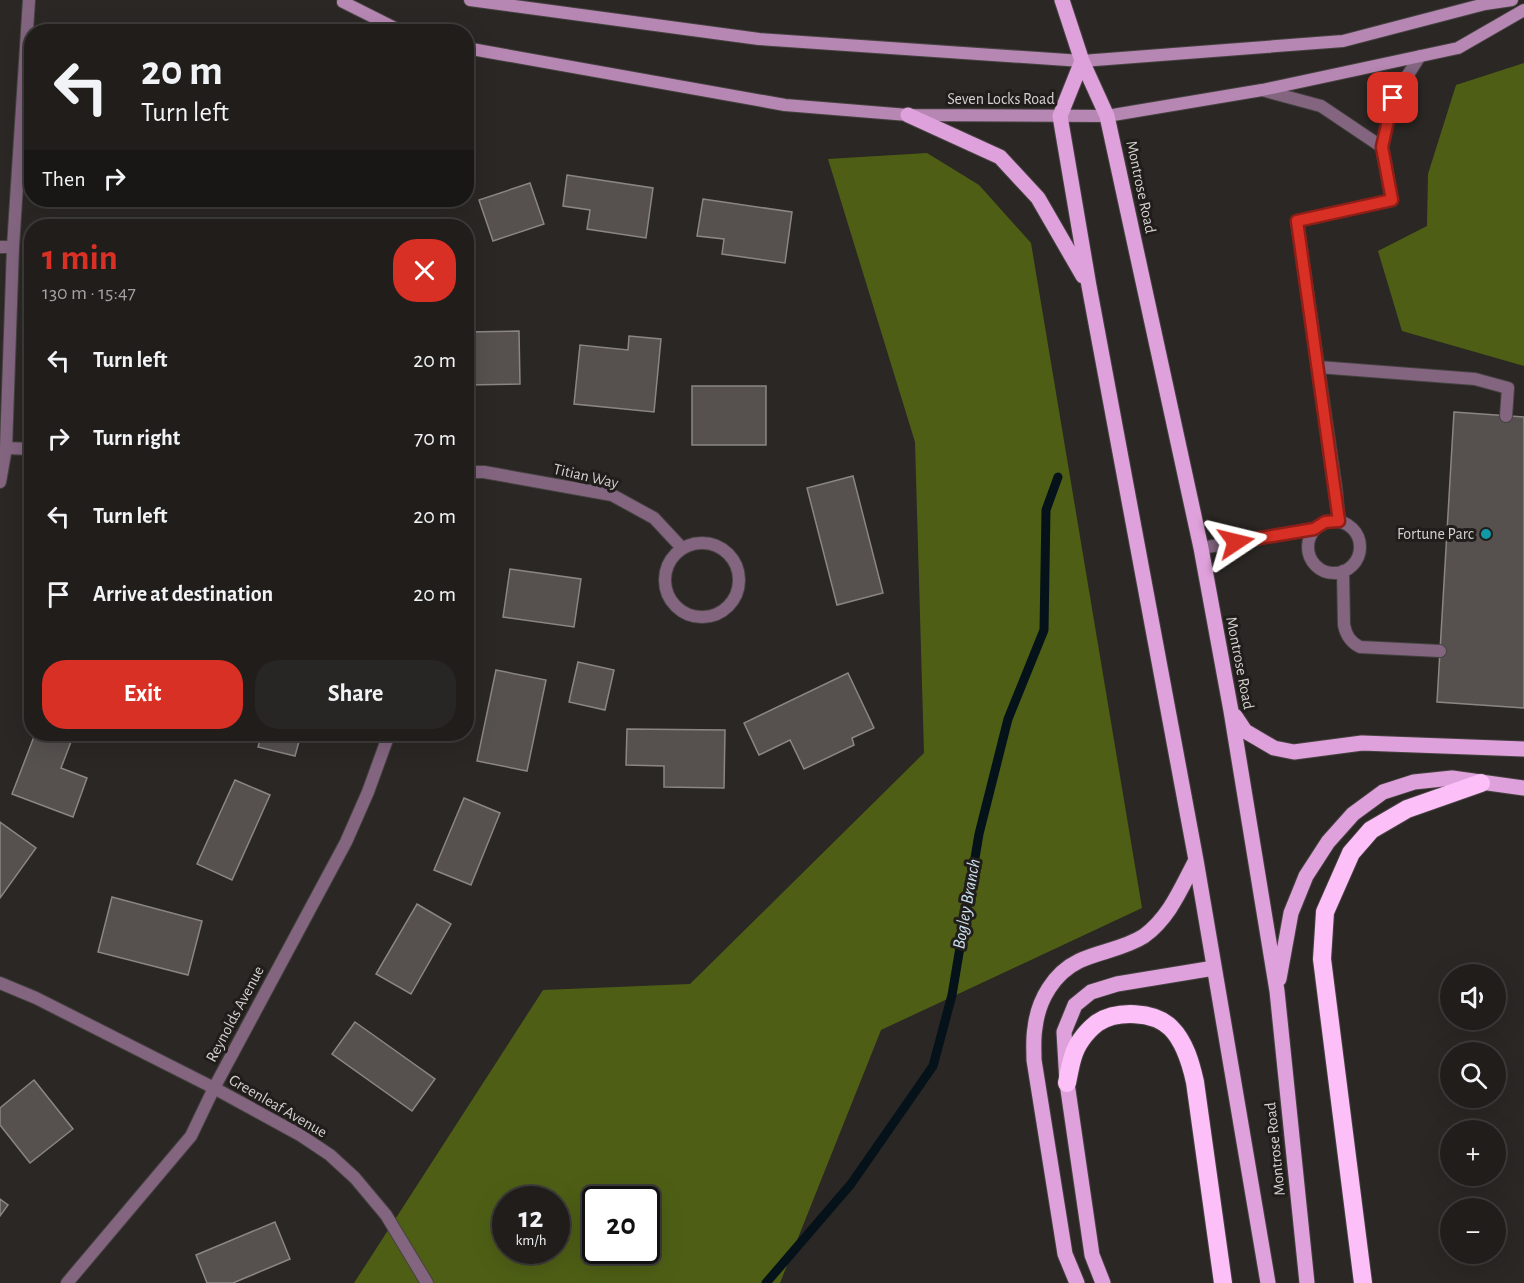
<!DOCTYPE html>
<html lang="en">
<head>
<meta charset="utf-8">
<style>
  body { margin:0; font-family:"Alegreya Sans",sans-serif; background:#282624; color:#f1f3f6; height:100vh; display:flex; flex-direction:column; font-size:22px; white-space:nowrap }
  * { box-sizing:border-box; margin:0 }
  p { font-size:20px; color:#a2a2a3 }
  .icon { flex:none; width:33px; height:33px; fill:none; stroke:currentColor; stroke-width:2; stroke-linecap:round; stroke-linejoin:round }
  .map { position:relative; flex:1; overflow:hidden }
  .drawer { position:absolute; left:24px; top:219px; width:450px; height:522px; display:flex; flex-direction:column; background:#201d1b; border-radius:24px; box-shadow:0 6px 24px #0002,0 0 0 2px #3d3b3a }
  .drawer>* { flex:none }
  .top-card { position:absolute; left:24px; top:24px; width:450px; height:183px; border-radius:24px; box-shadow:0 6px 24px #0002,0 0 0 2px #3d3b3a; background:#201d1b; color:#f1f3f6; overflow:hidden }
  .buttons { position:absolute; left:1440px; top:964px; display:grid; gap:12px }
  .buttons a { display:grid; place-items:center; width:66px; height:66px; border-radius:50%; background:#201d1b; box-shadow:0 6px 24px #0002,0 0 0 2px #3d3b3a; font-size:30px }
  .speed { position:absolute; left:492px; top:1186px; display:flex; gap:12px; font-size:30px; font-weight:700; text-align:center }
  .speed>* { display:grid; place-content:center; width:78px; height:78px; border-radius:50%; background:#201d1b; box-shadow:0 6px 24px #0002,0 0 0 2px #3d3b3a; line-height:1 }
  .speed small { font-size:15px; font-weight:400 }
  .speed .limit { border:3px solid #111; border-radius:9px; background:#fff; color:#111 }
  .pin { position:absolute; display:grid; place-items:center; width:51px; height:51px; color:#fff; margin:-26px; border-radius:12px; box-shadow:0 3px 9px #0006 }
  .me { position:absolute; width:66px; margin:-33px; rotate:80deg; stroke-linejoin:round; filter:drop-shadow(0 0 4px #0008) }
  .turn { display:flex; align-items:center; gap:21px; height:126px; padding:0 18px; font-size:27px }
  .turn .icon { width:78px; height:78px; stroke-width:2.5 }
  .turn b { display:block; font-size:42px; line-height:51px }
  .then { display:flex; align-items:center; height:57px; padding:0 18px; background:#0003; gap:12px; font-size:22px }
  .round { display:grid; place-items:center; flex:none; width:63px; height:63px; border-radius:24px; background:#282624 }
  .summary { display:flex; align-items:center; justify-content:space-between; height:102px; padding:0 18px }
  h1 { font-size:36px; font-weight:700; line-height:45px; color:#d93025 }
  .primary-button { display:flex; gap:12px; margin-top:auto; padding:12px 18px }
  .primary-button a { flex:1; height:69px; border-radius:24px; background:#d93025; color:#fff; font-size:24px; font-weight:700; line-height:69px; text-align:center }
  .primary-button a+a { background:#282624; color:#f1f3f6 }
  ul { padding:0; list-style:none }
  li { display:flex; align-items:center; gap:18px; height:78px; padding:0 18px }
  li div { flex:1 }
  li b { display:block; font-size:22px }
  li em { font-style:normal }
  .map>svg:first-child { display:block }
  .forest { fill:#4e5f15; fill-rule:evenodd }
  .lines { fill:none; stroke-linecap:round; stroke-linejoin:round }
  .stream { stroke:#051219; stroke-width:9 }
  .building { fill:#56514f; stroke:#8b8684; stroke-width:1.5 }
  .lane-casing { stroke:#454240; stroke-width:14 }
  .street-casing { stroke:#454240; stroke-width:14 }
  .secondary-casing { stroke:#454240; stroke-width:14 }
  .primary-casing { stroke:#454240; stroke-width:17 }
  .highway-casing { stroke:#454240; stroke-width:20 }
  .lane { stroke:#836580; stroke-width:12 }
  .street { stroke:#836580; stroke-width:12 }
  .secondary { stroke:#b787b3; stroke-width:12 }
  .primary { stroke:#dfa1db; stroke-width:15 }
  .highway { stroke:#fcbff7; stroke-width:18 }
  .route-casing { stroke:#8d1f18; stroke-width:15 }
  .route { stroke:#d93025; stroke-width:10 }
  .culture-dot { fill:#0f9aa8; stroke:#201d1b; stroke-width:2 }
  .labels { text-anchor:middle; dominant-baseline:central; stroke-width:6; stroke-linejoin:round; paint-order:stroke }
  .street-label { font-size:16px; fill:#d4d2d1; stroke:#201d1b }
  .poi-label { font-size:16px; fill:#d4d2d1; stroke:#201d1b; text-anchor:end }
  .water-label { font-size:18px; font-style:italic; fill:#cbe1ef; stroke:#201d1b }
</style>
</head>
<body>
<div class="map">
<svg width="1524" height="1283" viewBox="0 0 1524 1283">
  <rect width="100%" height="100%" fill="#2a2724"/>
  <path class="forest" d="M1524,63V366L1402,331L1378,251L1427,226L1428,174L1456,85Z
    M927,153L979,185L1031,243L1142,908L881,1030L780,1283H354L543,990L690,984L924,753L915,442L828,159ZM506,1200H556V1251H506ZM596,1200H646V1251H596Z"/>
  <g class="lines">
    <path class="stream" d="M766,1283L851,1184L933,1066L952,995L979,834L1008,719L1044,630L1046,510L1058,477"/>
  </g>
  <path class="building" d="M567,175L653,188L646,238L587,229L590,210L563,206Z
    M530,183L544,224L493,241L479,200Z
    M703,199L792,212L785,263L722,254L724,239L697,236Z
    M519,331L520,384L466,385V332Z
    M629,336L661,339L654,412L574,404L580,345L628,350Z
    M692,386H766V445H692Z
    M1454,412L1524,417V708L1437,702Z
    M853,476L883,593L837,605L807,488Z
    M510,569L581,579L574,627L503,617Z
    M578,662L614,670L605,710L569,702Z
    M496,670L546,680L527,771L477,761Z
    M848,673L874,728L852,738L854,745L804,769L790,740L759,755L744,723Z
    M627,729L725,730L724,788L664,787V766L626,765Z
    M35,734H74L61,768L87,778L73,817L12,794Z
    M262,734H301L295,756L258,747Z
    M235,780L270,795L232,880L197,864Z
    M464,798L500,813L471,885L434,870Z
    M0,822L36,848L0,898Z
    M112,897L202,921L188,975L98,952Z
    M417,904L451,924L411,994L376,974Z
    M355,1022L435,1079L412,1111L332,1054Z
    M34,1080L73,1129L30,1163L0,1125V1108Z
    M0,1199L8,1205L0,1216Z
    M275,1222L290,1259L233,1283H207L196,1255Z"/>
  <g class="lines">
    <defs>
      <path id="lane" d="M1262,90L1321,106L1382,147
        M0,247H13
        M1318,367L1475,379L1508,388L1506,416
        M1308 547a26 26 0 1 1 52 0a26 26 0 1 1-52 0Z
        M1339,521L1336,488L1297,221L1392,200L1382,147L1393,98L1420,56
        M1201,548L1314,529
        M1343,571L1344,625C1346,635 1350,642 1360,647L1440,651"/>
      <path id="street" d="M6,448L32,449
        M466,472H484L612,495L654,518L682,548
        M0,482L6,448L13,247L29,0
        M665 580a37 37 0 1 1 74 0a37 37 0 1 1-74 0Z
        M0,983L36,998L214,1088L300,1135L330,1155L355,1178L386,1215L427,1283
        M67,1283L191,1136L214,1088L346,842L368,792L389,734"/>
      <path id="secondary" d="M470,0L759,39L1082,61L1343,41L1485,4L1512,0
        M343,2L403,32
        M466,48L785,105L908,115L1107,116L1262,90L1458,48L1524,10"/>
      <path id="primary" d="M1062,0L1082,61L1107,116L1201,548L1231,711L1277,991L1307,1283
        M1082,61L1060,116L1089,286L1196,860L1268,1283
        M908,115L1000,157L1038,198L1083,276
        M1235,716L1245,731L1274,748L1294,752L1362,743L1524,749
        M1279,979L1291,913L1306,876L1328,842L1353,814L1383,792L1414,782L1452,778L1524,788
        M1077,1283L1065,1254L1034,1060C1034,1050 1033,1038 1035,1028C1038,1000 1054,973 1079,961C1100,951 1124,949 1144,936C1170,917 1181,888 1196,860
        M1103,1283L1092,1255L1067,1083L1064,1032L1075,1005L1091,992L1117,984L1214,968"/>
      <path id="highway" d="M1067,1083C1070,1069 1072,1052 1081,1040C1085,1034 1092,1027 1097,1023C1117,1010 1154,1011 1171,1028C1185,1042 1191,1064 1195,1082L1223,1283
        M1363,1283L1322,959L1325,912L1351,853L1371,830L1407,809L1481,783"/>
    </defs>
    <use href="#lane" class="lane-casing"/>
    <use href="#street" class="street-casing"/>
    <use href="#secondary" class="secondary-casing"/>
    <use href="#primary" class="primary-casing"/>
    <use href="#highway" class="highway-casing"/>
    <use href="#lane" class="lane"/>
    <use href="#street" class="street"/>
    <use href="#secondary" class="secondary"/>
    <use href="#primary" class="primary"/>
    <use href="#highway" class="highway"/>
  </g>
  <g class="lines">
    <defs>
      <path id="route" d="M1236,542L1314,529L1325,522L1339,521L1297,221L1392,200L1382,147L1393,98"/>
    </defs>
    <use href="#route" class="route-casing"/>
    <use href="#route" class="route"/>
  </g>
  <circle class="culture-dot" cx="1486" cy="534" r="6"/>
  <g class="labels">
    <g class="street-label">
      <text x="1001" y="99">Seven Locks Road</text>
      <text transform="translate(1141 187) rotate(78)">Montrose Road</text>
      <text transform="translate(586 476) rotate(13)">Titian Way</text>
      <text transform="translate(1240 663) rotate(79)">Montrose Road</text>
      <text transform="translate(235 1014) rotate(-62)">Reynolds Avenue</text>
      <text transform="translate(278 1106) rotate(30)">Greenleaf Avenue</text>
      <text transform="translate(1275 1149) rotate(-96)">Montrose Road</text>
    </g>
    <g class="poi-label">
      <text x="1474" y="534">Fortune Parc</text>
    </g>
    <g class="water-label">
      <text transform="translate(967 904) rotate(-80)">Bogley Branch</text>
    </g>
  </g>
</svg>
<div class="buttons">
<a><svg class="icon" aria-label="sound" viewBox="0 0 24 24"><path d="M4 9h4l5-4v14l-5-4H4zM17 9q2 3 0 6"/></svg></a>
<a><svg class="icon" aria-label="search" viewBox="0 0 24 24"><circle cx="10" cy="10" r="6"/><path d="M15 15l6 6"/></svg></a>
<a>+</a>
<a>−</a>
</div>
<div class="speed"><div>12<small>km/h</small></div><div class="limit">20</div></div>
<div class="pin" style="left:1393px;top:98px;background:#d93025"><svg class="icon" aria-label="arrive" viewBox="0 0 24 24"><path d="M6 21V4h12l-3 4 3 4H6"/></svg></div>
<svg class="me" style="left:1236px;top:542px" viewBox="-20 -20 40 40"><path d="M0-17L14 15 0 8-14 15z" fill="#d93025" stroke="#fff" stroke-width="4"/></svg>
<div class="top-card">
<div class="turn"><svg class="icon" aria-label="left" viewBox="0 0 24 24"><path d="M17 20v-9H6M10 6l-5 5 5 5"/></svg><div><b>20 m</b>Turn left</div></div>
<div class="then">Then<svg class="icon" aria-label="right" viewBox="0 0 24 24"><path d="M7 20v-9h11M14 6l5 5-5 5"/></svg></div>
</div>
<section class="drawer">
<div class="summary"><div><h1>1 min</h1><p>130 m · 15:47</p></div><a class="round" style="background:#d93025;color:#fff"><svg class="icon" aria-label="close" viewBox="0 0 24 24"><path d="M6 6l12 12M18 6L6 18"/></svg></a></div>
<ul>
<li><svg class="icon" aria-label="left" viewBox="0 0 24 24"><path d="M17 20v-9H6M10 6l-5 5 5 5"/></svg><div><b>Turn left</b></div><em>20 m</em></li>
<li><svg class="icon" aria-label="right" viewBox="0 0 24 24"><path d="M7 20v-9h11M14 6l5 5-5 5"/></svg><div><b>Turn right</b></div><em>70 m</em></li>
<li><svg class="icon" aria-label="left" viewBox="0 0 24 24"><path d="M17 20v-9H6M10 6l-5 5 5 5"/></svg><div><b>Turn left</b></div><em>20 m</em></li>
<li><svg class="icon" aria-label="arrive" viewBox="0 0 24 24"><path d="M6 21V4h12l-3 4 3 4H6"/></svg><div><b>Arrive at destination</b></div><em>20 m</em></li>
</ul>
<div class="primary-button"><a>Exit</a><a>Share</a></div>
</section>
</div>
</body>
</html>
